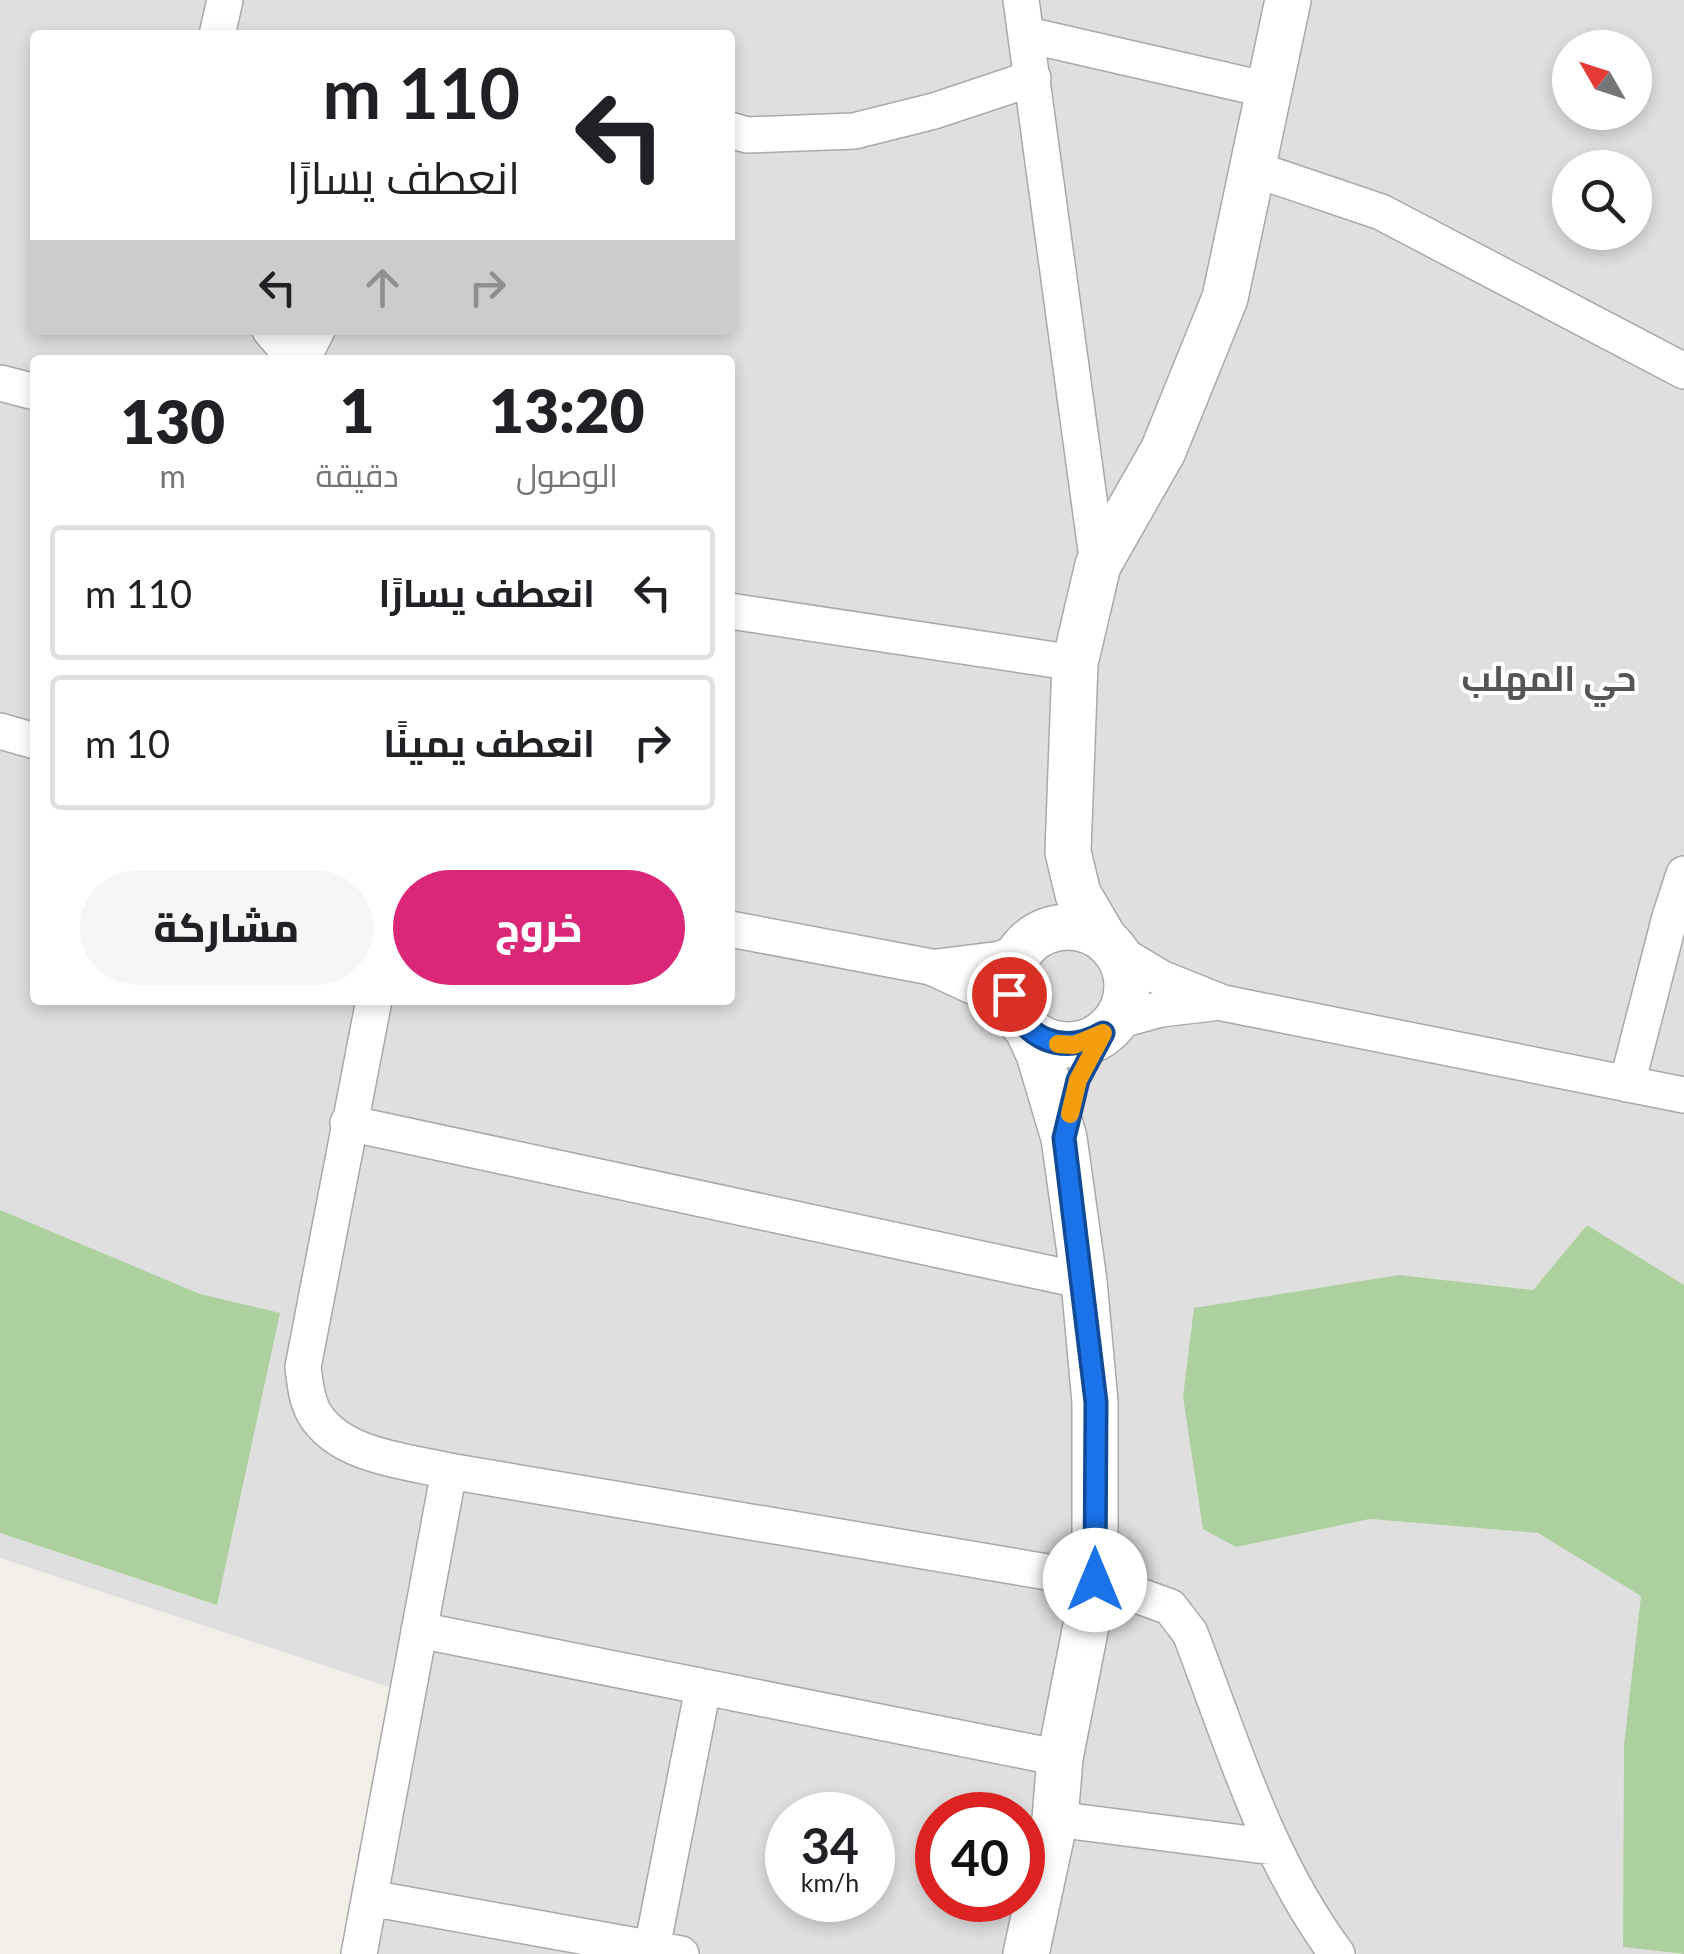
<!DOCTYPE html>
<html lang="ar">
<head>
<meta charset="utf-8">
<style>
  body { margin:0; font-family:Lato,Cairo,sans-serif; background:#f6f6f6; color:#202124; direction:rtl; height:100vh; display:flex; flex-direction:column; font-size:38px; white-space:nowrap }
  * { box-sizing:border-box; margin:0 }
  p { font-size:32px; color:#757577 }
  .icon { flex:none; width:55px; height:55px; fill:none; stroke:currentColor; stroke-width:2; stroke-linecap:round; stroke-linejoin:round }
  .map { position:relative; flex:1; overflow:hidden; direction:ltr }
  .drawer { position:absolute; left:30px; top:355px; width:705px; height:650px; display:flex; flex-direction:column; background:#fff; border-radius:10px; box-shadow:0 5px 15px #0003; direction:rtl }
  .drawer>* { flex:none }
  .banner { position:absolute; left:30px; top:30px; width:705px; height:305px; border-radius:10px; box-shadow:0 5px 15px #0003; direction:rtl; background:#fff; color:#202124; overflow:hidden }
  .needle { width:65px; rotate:309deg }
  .controls { position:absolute; left:1552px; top:30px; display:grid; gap:20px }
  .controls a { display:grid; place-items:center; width:100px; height:100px; border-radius:50%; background:#fff; box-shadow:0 5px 15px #0003; font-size:50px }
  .speed { position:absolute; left:765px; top:1792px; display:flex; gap:20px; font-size:50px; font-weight:700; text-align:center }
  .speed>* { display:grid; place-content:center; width:130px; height:130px; border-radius:50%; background:#fff; box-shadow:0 5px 15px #0003; line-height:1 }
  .speed small { font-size:25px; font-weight:400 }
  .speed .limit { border:15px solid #d22; background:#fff; color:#111 }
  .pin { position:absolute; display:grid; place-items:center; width:85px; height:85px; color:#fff; margin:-42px; border:5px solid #fff; border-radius:50%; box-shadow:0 2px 10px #0007 }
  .me { position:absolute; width:110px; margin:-55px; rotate:0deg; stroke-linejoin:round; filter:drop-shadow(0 0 8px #0008) }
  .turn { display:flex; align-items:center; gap:35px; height:210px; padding:0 50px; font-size:45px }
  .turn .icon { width:130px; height:130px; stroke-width:2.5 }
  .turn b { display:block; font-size:70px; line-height:85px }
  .lanes { display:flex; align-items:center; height:95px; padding:0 50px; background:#0003; justify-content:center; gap:50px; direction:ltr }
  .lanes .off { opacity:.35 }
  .eta { display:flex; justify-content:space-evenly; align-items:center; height:170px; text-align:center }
  .eta b { font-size:60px; font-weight:800; line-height:70px }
  .action { display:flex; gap:20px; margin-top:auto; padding:20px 50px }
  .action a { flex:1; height:115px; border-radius:60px; background:#db2777; color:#fff; font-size:40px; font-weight:800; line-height:115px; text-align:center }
  .action a+a { background:#f6f6f6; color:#202124 }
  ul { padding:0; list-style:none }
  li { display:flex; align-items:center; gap:30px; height:135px; margin:0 20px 15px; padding:0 30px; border:5px solid #e0e0e0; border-radius:10px }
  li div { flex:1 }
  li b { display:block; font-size:38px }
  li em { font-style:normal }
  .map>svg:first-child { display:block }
  .residential { fill:#e0dfdf; fill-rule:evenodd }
  .forest { fill:#add19e }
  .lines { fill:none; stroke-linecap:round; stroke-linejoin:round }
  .minor-casing { stroke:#a9a9a9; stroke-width:38 }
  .tertiary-casing { stroke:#a9a9a9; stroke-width:48 }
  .minor { stroke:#fff; stroke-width:35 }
  .tertiary { stroke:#fff; stroke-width:45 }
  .route-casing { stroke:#114b97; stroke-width:25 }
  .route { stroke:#1a73e8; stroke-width:18 }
  .slow { stroke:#f59e0b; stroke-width:18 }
  .labels { text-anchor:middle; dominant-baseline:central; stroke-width:8; stroke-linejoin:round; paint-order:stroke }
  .district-label { font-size:35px; font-weight:bold; fill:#555; stroke:#fff }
</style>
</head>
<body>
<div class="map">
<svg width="1684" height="1954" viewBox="0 0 1684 1954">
  <rect width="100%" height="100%" fill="#f2efe9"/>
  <path class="residential" d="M0,0H1684V1285L1587,1225L1533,1290L1399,1275L1235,1547L1370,1519L1538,1533L1642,1596L1624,1745V1947L1679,1954H363L395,1689L0,1558ZM35,35H730V330H35ZM1570,48H1635V112H1570ZM1570,168H1635V232H1570ZM35,360H730V1000H35ZM788,1815H872V1900H788ZM938,1815H1022V1900H938Z"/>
  <path class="forest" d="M0,1210L200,1294L280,1313L217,1605L0,1533Z
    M1587,1225L1684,1285V1954L1623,1947L1624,1745L1641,1596L1538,1533L1370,1519L1236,1547L1203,1529L1183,1397L1194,1308L1399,1275L1533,1290Z"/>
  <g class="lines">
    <defs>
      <path id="minor" d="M1021,0L1098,565
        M217,35L225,0
        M1028,35L1268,90
        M730,130L747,135L854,131L934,111L1033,78
        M1251,168L1381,212L1684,371
        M270,330L296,360
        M302,360L317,330
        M0,383L35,392
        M730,611L1075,663
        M0,731L35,741
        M730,929L931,967L981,990L1019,1018
        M1116,951L1161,978L1223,1003L1684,1095
        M937,967L1001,959L1021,950
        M374,1000L303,1367C305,1382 306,1399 314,1413C339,1456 405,1461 449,1471L1095,1580L1170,1607L1190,1633C1232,1742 1266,1859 1337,1954
        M1114,1022L1161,1009L1212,1003
        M1627,1084L1670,917L1684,874
        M348,1123L1084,1281
        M419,1630L1060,1758
        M1055,1819L1273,1847
        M370,1898L681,1954
        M652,1948L703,1688
        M359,1954L449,1471"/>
      <path id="tertiary" d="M1009 986a59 59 0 1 1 118 0a59 59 0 1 1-118 0Z
        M1105,940L1078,894L1068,852L1075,663L1098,565L1163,451L1225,298L1288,0
        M1026,1954L1055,1819L1060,1758L1095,1580V1402L1084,1281L1064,1138L1039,1054L1027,1028"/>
    </defs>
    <use href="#minor" class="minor-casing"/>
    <use href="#tertiary" class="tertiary-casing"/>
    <use href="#minor" class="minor"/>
    <use href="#tertiary" class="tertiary"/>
  </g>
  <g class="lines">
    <defs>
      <path id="route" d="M1009,994C1022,1040 1063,1056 1103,1033L1078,1080L1064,1138L1096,1402L1095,1580"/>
    </defs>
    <use href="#route" class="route-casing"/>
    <use href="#route" class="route"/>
    <path class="slow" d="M1058,1044L1074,1045L1103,1033L1078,1080L1070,1114"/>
  </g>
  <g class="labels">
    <g class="district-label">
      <text x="1549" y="677">حي المهلب</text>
    </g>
  </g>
</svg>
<div class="controls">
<a><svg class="needle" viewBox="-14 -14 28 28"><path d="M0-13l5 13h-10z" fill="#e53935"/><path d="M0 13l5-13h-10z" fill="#757577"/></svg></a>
<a><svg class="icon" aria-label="search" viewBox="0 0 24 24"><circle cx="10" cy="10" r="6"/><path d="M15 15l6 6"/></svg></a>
</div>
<div class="speed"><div>34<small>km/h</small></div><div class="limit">40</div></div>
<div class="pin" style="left:1009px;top:994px;background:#d93025"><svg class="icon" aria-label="arrive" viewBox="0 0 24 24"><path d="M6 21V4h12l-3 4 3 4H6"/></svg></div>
<svg class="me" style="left:1095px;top:1580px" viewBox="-20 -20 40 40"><circle r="19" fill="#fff"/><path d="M0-13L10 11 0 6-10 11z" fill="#1a73e8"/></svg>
<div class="banner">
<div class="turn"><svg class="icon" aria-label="left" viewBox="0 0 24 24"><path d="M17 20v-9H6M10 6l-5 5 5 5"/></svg><div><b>110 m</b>انعطف يسارًا</div></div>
<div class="lanes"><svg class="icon" aria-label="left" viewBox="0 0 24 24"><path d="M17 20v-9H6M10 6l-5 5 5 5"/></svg><svg class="icon off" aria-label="ahead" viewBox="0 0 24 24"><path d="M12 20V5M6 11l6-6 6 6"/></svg><svg class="icon off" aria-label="right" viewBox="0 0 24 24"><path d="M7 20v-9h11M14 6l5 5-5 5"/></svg></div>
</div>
<section class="drawer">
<div class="eta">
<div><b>13:20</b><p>الوصول</p></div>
<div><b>1</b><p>دقيقة</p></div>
<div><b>130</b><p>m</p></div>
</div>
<ul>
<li><svg class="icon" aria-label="left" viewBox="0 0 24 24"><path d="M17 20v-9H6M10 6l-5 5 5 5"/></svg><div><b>انعطف يسارًا</b></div><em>110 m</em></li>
<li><svg class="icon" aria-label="right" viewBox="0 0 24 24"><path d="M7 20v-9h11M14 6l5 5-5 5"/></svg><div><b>انعطف يمينًا</b></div><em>10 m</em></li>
</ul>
<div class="action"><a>خروج</a><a>مشاركة</a></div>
</section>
</div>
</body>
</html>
